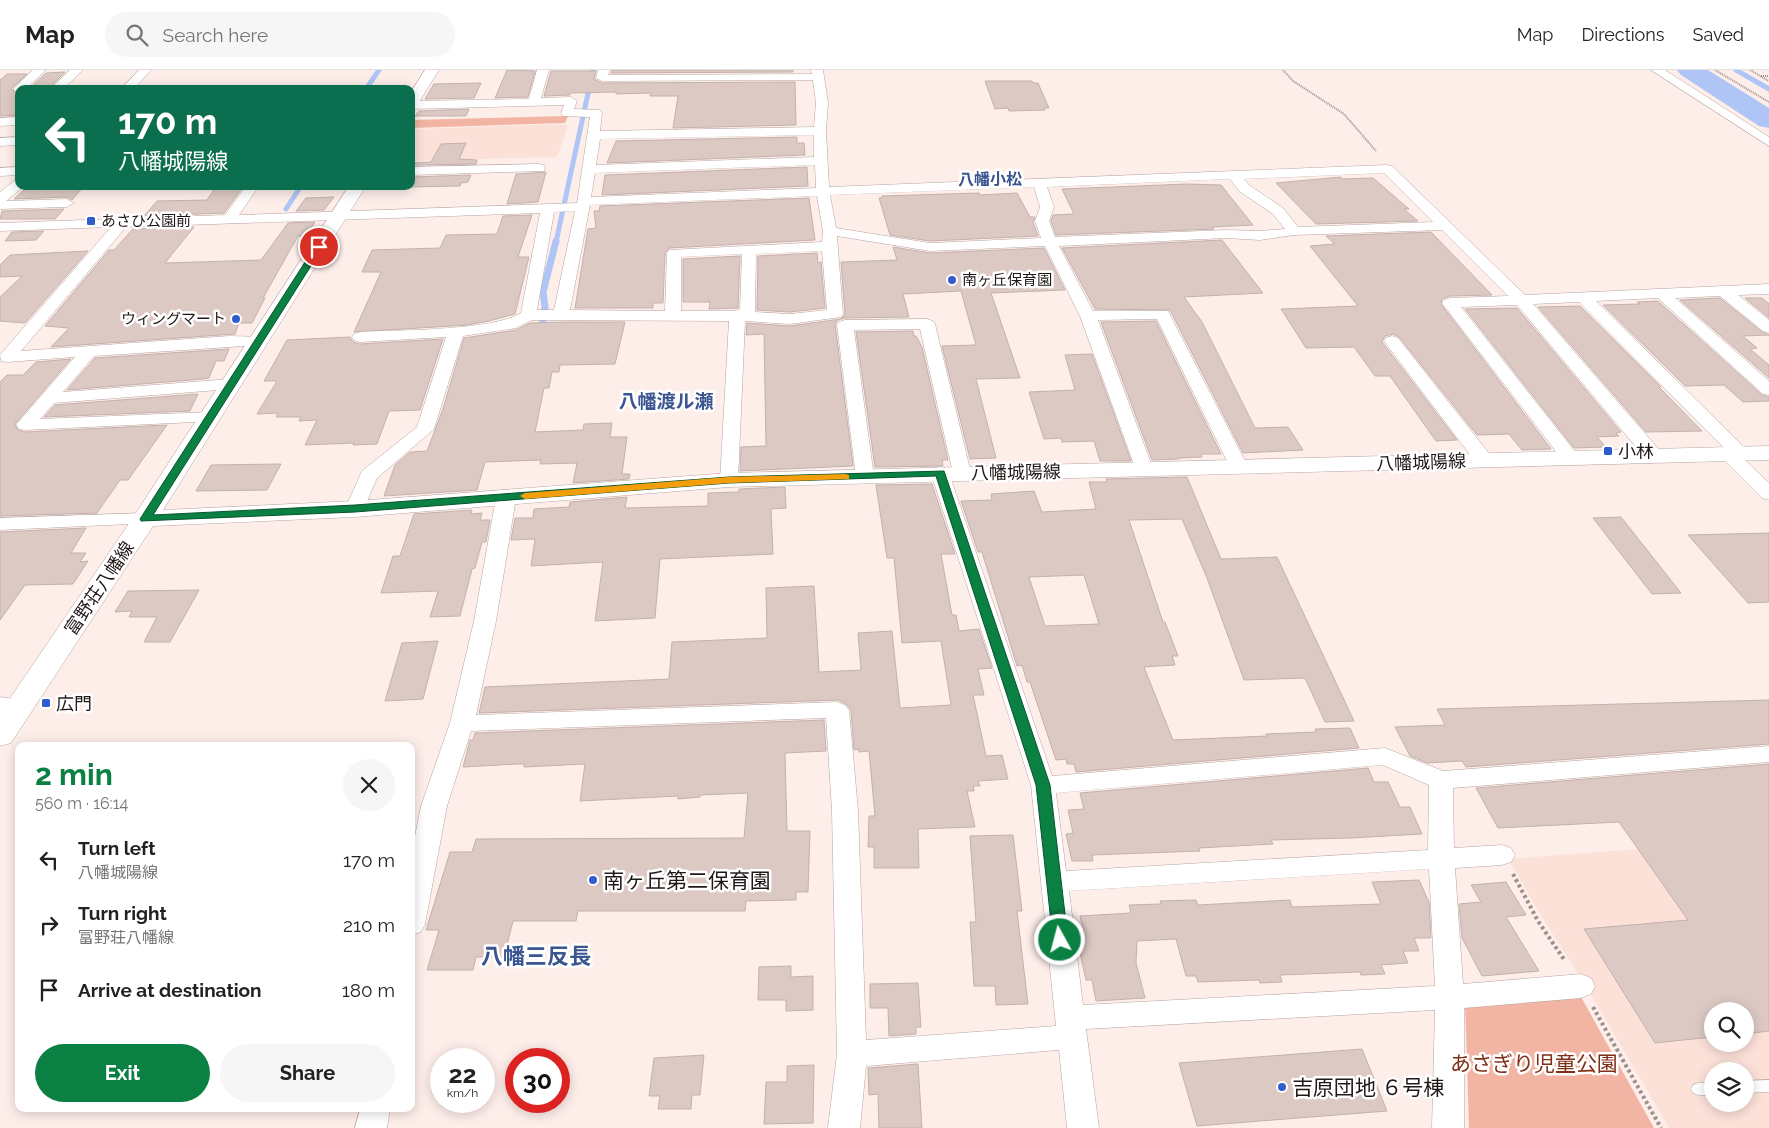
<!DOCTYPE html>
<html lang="en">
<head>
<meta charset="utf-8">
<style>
  body { margin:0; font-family:Raleway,"Noto Sans JP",sans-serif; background:#f6f6f6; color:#222; height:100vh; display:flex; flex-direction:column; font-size:19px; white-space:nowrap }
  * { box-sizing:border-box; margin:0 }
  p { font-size:16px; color:#767676 }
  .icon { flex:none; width:28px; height:28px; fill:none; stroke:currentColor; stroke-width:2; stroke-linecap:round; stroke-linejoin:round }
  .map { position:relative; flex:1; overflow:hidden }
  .details { position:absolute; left:15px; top:672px; width:400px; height:370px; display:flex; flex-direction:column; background:#fff; border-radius:10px; box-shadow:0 2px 12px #0003 }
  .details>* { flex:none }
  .guide { position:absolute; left:15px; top:15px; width:400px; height:105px; border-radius:10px; box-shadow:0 2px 12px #0003; background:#0b6e4f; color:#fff; overflow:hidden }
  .fabs { position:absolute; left:1704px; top:932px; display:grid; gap:10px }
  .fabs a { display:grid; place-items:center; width:50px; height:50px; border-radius:50%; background:#fff; box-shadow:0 2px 12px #0003; font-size:25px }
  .speed { position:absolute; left:430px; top:978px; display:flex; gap:10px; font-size:25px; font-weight:700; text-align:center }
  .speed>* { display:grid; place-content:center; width:65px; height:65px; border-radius:50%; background:#fff; box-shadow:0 2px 12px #0003; line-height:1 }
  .speed small { font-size:12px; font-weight:400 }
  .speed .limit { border:8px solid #d22; background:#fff; color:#111 }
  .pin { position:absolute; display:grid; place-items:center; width:42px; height:42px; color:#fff; margin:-21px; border:2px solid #fff; border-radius:50%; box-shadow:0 1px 5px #0007 }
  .me { position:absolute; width:55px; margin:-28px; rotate:353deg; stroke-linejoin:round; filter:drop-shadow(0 0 4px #0008) }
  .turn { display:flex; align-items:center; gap:18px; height:105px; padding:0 20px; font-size:22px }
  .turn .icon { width:65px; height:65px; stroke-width:2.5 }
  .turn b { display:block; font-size:35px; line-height:42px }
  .round { display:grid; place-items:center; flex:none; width:52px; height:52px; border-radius:26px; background:#f6f6f6 }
  .head { display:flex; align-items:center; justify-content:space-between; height:85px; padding:0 20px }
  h1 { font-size:30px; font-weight:700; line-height:38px; color:#0b8043 }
  .cta { display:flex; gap:10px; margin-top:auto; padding:10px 20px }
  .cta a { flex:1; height:58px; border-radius:30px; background:#0b8043; color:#fff; font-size:20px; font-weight:700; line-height:58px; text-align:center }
  .cta a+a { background:#f6f6f6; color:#222 }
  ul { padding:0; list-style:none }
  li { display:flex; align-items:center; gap:15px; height:65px; padding:0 20px }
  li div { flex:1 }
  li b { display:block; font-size:19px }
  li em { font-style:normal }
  header { display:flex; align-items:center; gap:30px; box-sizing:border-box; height:70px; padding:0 25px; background:#fff; border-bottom:1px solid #e0e0e0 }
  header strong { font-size:24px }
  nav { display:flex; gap:28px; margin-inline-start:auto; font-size:18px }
  .search { width:350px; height:45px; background:#f6f6f6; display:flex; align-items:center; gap:12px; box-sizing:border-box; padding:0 18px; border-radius:28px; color:#767676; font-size:19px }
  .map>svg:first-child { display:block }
  .built { fill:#fce1d9; fill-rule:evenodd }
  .green { fill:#f2b5a3 }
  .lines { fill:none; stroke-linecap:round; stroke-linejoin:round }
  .stream-far1 { stroke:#aec5f5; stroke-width:5 }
  .stream { stroke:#aec5f5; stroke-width:7 }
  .river { fill:#aec5f5; fill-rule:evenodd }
  .building { fill:#dcc9c3; stroke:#c3b1ac; fill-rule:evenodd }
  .service-casing { stroke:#b6a49e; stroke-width:1 }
  .minor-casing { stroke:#b6a49e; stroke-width:1 }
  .secondary-casing { stroke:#b6a49e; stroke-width:1 }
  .path-far1 { stroke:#9b8f8c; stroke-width:2; stroke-dasharray:1 1; stroke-linecap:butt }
  .path { stroke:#9b8f8c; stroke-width:4; stroke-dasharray:3 3; stroke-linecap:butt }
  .service { fill:#fff; fill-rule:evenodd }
  .minor { fill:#fff; fill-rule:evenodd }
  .secondary { fill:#fff; fill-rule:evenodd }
  .route { fill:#0b8043; stroke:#07532c }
  .slow { fill:#f59e0b }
  .poi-dot { fill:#305dcd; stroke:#fff; stroke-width:2 }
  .labels { text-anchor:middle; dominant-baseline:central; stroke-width:5; stroke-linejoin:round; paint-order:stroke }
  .far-poi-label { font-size:15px; fill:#1f1816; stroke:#fff; text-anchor:start }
  .far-neighbourhood-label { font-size:16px; font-weight:bold; fill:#3a558f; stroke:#fff }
  .poi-label { font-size:18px; fill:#1f1816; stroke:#fff; text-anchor:start }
  .street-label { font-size:18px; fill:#1f1816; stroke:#fff }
  .neighbourhood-label { font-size:19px; font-weight:bold; fill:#3a558f; stroke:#fff }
  .near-poi-label { font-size:21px; fill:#1f1816; stroke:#fff; text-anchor:start }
  .near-park-label { font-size:21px; fill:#802e15; stroke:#fff }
  .near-neighbourhood-label { font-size:22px; font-weight:bold; fill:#3a558f; stroke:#fff }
</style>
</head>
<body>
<header>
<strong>Map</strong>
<div class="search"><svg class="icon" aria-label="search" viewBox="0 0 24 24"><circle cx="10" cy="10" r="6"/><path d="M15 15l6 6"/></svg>Search here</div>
<nav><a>Map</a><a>Directions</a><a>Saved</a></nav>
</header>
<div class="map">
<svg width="1769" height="1058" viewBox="0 0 1769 1058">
  <rect width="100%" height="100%" fill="#feeeea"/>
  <path class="built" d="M564,54L568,56L557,87L411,91V59Z
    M1769,769V1058H1669L1586,916L1543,849L1508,789ZM1712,941H1745V974H1712ZM1712,1001H1745V1034H1712Z"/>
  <path class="green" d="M568,46L565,53L411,58V50Z
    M1580,925L1654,1058H1469L1465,931Z"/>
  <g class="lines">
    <path class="stream-far1" d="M1736,0L1769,19
      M366,19L379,0
      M286,139L301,116
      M556,172L593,0"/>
    <path class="stream" d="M541,262L545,237L543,222L556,171"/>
    <path class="river" d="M1677,0H1708L1769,38V58L1759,56L1681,5Z"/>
  </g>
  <path class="building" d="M507,0L535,1L528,27L495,28Z
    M612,0H793V2L611,3Z
    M551,1H596L594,9L602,13L795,12L796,55L673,58L678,26H650L651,23L616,24V22L570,23V25L544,26Z
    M65,2L48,19H29L46,3Z
    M7,4H27L11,19L19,24V45L0,46V10Z
    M985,11H1032L1033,13H1038L1049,38H1044L1045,40L1009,41L1008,38L995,39Z
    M481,13L474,28L425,29L434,14Z
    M469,39L466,46H415L419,41Z
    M797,67V73H804L805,85L607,93L616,71Z
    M466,73L459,89L477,90L476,94L411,95V93L431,92L441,74Z
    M807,97L808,116L602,125L605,105Z
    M546,102L538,132L507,134L516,104Z
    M471,105L468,112L461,113L460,116L411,117V107Z
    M1341,107L1343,109L1373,108L1409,139H1404L1418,151L1316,154L1276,113Z
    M1187,114L1221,115L1253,155L1212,157L1214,159L1056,165L1051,151L1053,145L1074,144L1062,119Z
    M28,116H84L72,130L67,127L14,129Z
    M216,117H243L224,143L144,146L157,131L207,130Z
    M979,123L980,125L1017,123L1030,147H1035L1033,152L1038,166L930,171L890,165L879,128H882V126Z
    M334,127L324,140L296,141L306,128Z
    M809,128L815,170L669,178L665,183L663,233H653V238H575L588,159L596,158L594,141H599L600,136Z
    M64,139L55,149H0L2,141Z
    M532,145L518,187H529L515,244L489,251L467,255L354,262L381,202H362L372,180L440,178L446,165L497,164L503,146Z
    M315,152L305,166H298L263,228H265L252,253H239L235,264L51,277L69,258L45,256L109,180H114L133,159L194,157L165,193L261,190L288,153Z
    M44,161L36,170L5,171L12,162Z
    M1431,162L1492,225L1450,226L1442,229L1441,234L1551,379L1522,380L1509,364L1477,365L1399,267L1393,264L1385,266L1382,272L1457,370L1436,371L1390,306H1375L1354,277L1306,278L1281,239L1358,236L1310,176L1335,174L1326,166Z
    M1222,170L1263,223L1184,227L1202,252L1255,358L1288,357L1303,380L1243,383L1170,240L1095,239L1062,178Z
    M893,177L930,183L1044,178L1065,220L991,223L1020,308L976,309L996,388L970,389L942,276L976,275L961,221L903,224L909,247L845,248L838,250L835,254L853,396L740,401L741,377L766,376L764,264L746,265L747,253L790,256L841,249L845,244L841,192L897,190Z
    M88,181L25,253L0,251V227L22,206L0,207V195L10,185Z
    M817,183L818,193L821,192L825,238L790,242L757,240L758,186Z
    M740,186L738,238L709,239L710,232H683V189Z
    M1720,228L1762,262L1769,265L1743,266L1757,278L1750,279L1769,295V308L1680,230Z
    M1745,228H1762L1769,234V248Z
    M1658,231L1762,325L1769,327V331L1743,332L1724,315L1685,316L1603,235L1640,234L1637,232Z
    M1580,236L1661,317H1659L1702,361L1646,362L1538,237Z
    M1517,238L1621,362L1616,363L1619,366L1597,367L1606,377L1574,378L1465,239Z
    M1156,251L1221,384H1201L1202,387L1180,388L1179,389L1152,390L1101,252Z
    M565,252H625L615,294L560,295L559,302H552L549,318H544L535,362L583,360L584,354L612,353L610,367H627L622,404H630L629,409L573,413L577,393L540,394L541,390L485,392L477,420L384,426L395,395L410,382L427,381L443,339L464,268L516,260L530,253Z
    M913,261L914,266H916L922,277L948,390H942L943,396L875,397L856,262Z
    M350,267L353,272L360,274L443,269L420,340L389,341L377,374L353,375L354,373L305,375L317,350L299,351L301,347H276L278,343L257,344L277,311H264L287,270Z
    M229,279L224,291H216L209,308L203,309L67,320L95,288Z
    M1092,284L1131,391H1100L1094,371L1062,372L1061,368L1044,369L1029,322L1075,320L1065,285Z
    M71,289L15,354L18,360L25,362L167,355L128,410H120L97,443L0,446V312L7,305H23L36,292Z
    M198,324L190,341L44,347L55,335Z
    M281,394L267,420L196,421L211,395Z
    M1187,407L1221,489L1277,487L1354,651L1325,652L1305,608L1244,610L1207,508L1182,449L1129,450L1163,552H1165L1178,586H1172L1175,595L1144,597L1173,670L1267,666L1266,664L1316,662L1315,659L1350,658L1359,678L1076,702L1074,694H1067L1066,689L1056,690L1030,612H1027L1022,595L1017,596L982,482H978L961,431L992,430L991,424L1034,421L1042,442L1096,439L1089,412H1107L1106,409ZM1084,505L1099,554L1045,556L1029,507Z
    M932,414L955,484H941L952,545H956L959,561L979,559L992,598L978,599L984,625H973L986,686L1002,685L1008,709L978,711L980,716H973L974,721H967L975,757L918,759L919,798H874V777H868L869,746H875L869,681L859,682V679L854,680L851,640L846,634L838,630L479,643L485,617L669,609L672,572L767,568L766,518L814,516L819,602L861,600L858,563L892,561L900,638L951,635L941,571L902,573L894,488H887L876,415Z
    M785,417L786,438L771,439L773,484L660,489L655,548L595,551L603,492L531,496L535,469L511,470L515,448H533L534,439L569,437L570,432L627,427L625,438L708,436V423L739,422V419Z
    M472,440L471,444L482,443L480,450H490L486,472H482L475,498L472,499L460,546L430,547L438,521L381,523L393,486H400L414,444Z
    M1621,447L1681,523L1652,524L1593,448Z
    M86,458L71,483H86L80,492L88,491L73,514L25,515L0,550V462Z
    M1769,463V532L1748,533L1688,465Z
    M199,520L170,572H144L157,547H129L132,541L115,542L128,521Z
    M438,571L423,629L385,631L402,573Z
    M1769,630V674L1466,697L1462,691L1427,693L1410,686L1395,657L1445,655L1437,639Z
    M824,650L826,681L785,683L787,761H810L808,822H796V830L746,831L745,841H578L576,851H513L504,887H476L473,900H427L439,860H426L450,782H472L476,769L744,768L748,723L700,725V727L678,729V726L580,731L585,694L524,697V694H517L463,697L470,670H473L475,663Z
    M1769,694V961L1745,964V941H1712V967L1655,973L1584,859L1688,850L1619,752L1498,758L1476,718Z
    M1368,698L1374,712H1388L1400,737H1410L1422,764L1351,768L1271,770L1273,774L1199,778L1200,781L1092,785L1093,791H1072L1066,764L1073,763L1068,740L1084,739L1080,723Z
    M1013,765L1022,841H1017L1028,934L996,935L995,916H974L970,852H976L970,766Z
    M1419,810L1429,832L1431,868H1414L1419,881H1403L1408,893L1381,895L1385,904L1361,905L1360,902L1280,905L1282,912L1260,913L1259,910L1198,912L1196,906H1186L1176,869L1137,871L1136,893L1145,928L1096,931L1092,910H1086L1076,864H1084L1080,846L1131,843L1129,835L1161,834L1160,831L1196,830L1198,835L1290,830L1292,837L1381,834L1372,812Z
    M1506,812L1526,845L1506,847L1539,901L1482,906L1462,868L1459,834L1481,832L1471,815Z
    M791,896V907L813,906V940L786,941V930H758L759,897Z
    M918,913L921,957H916V964L889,966L888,938H870V914Z
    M1362,979L1387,1041L1197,1056L1179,993Z
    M704,985L700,1025H692L691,1039H658L660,1026H649L654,988Z
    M918,994L922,1058H879L878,1024L869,1025L868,998Z
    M814,995L813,1053L764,1054L766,1012H787V996Z"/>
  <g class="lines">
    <defs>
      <path id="service" d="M1769,1010V1022L1745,1023V1011Z
        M1698,1013H1712V1025H1698L1693,1023L1691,1019L1693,1015Z"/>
      <path id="minor" d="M33,0H46L26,19H19V22L15,21L13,19L15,17Z
        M70,0H83L63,19H50Z
        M139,0H151L134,19H121Z
        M537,0H549L541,28L571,27L577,31L574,39L600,40L602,43L600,61L814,57L816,33L813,10L602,11L596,8L598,0H610L608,5L812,4L811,0H823L828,33L826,61L829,117L1387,95L1392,96L1525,225L1769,214V224L1738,225L1769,250V263L1763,261L1720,226L1675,228L1769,311V325L1763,324L1658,228L1596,231L1747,380L1749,384L1744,389L1769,413V430L1762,428L1723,389L1721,385L1726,380L1579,232L1533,234L1661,382L1663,386L1661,390L1654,392L1647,390L1517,235L1461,237L1580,388L1578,392L1571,394L1564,392L1442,233L1444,230L1450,228L1508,226L1442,160L1294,165L1260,170L1226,168L1059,176L1093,241H1168L1248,397L1246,401L1239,403L1232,401L1230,397L1157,249L1098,250L1153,399L1151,403L1144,405L1137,403L1080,246L1045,176L930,181L837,166L843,244L841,247L790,254L745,251L738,410L736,414L729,416L722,414L720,410L729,251L532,250L516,258L463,266L434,359L377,408L362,443L355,445L348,443L345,439L362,401L417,357L446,267L360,272L354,270L352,267L354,264L360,262C396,260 493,261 521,243L540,143L126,157L21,281L229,266L267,267L269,270L267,273L261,275L94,286L63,322L231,309L237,310L240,314L237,318L231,319L54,333L40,349L210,342L216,343L219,347L216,351L25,360L19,359L16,355L75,287L7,292L1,291L0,285L111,157L0,161V153L225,145L246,116H259L239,145L577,133L590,47L563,46L561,43L564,35L411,39V31L529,29ZM814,65V87L596,95L600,69ZM815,95L816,118L591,127L595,103ZM1384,103L1433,152L1298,157L1283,138L1249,115L1244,109ZM1230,109L1239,121L1273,144L1285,159L1260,161L1226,160L1055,167L1049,151L1054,137L1047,117ZM1034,117L1040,137L1035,151L1041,168L930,173L836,158L830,125ZM817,126L823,161L822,172L669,180L667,183L665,241L570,240L590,135ZM575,141L554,240H537L554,142ZM822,181L827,240L790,244L755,242L756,184ZM742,184L740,239L735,241H681V187Z
        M1651,0H1665L1769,67V76Z
        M19,47V55L0,56V48Z
        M19,67V75L0,76V68Z
        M539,94L544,95L545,98L544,101L411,105V97Z
        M19,97V105L0,106V98Z
        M19,110V116H24L6,131L67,129L74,133L67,137L0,139V122L14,111Z
        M927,249L933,251L935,254L971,403L969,407L962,409L955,407L953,403L920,259L854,260L874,407L872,411L865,413L858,411L856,407L837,255L839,252L845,250Z
        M1392,266L1398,268L1491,386L1493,390L1491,394L1484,396L1477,394L1384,271L1386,268Z
        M940,397L947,399L949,403L1052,706L1385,678L1443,701L1769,676V692L1453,718L1454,778L1502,775L1511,778L1515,785L1511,792L1502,795L1455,798L1463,914L1581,904L1591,908L1595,916L1591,924L1581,928L1464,938V1058H1432L1435,940L1086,959L1099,1058H1067L1059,980L866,996L860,1058H828L837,984L832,740L826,648L471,661L447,736L425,854L421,862L411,865V786L421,736L450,653L474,551L496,428L499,424L506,422L513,424L516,428L496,551L476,645L837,632L845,635L849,640L858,740L866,970L1056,956L1031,715L931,403L933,399ZM1383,695L1429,715L1428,780L1066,801L1056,723ZM1429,799L1435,916L1083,935L1069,821Z
        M145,443L152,445L155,449L152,453L0,460V448Z
        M0,627L27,631L31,636L27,641L19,644L0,643Z
        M360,1039H390L387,1058H355Z"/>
      <path id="secondary" d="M425,0H439L416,37L411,39V22Z
        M349,116H366L163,440L355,431L729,403L1769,376V390L729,417L355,447L153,456L11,673L0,676V643L132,449Z"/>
    </defs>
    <use href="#service" class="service-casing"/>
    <use href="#minor" class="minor-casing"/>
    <use href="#secondary" class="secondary-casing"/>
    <path class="path-far1" d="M1283,0L1293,11L1344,44L1376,81
      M1715,0L1769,32
      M1750,0L1769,11
      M1761,6H1769"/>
    <path class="path" d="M1513,804L1538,851L1565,891
      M1593,937L1661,1058"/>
    <use href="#service" class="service"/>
    <use href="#minor" class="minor"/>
    <use href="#secondary" class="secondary"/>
  </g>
  <path class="route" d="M316,175L323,177L153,445L355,435L729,407L944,401L1050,715L1068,870L1066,875L1060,876L1055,875L1053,870L1036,715L936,406L729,413L355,442L141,451L140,449Z"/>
  <path class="slow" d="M845,404L849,405V409L729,413L525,429L520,426L525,423L729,407Z"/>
  <g class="poi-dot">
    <rect x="86" y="146" width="10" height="10" rx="2.5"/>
    <circle cx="952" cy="210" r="5"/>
    <circle cx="236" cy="249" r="5"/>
    <rect x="1603" y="376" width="10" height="10" rx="2.5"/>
    <rect x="41" y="628" width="10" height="10" rx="2.5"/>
    <circle cx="593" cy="810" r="5"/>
    <circle cx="1282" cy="1017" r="5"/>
  </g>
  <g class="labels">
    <g class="far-poi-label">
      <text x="101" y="151">あさひ公園前</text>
      <text x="962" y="210">南ヶ丘保育園</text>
      <text x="226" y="249" text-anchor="end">ウィングマート</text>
    </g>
    <g class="far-neighbourhood-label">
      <text x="990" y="109">八幡小松</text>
    </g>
    <g class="poi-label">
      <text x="1618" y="381">小林</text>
      <text x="56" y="633">広門</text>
    </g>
    <g class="street-label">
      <text transform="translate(1421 392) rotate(-2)">八幡城陽線</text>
      <text transform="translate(1016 402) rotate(-1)">八幡城陽線</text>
      <text transform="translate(99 518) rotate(-56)">富野荘八幡線</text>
    </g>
    <g class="neighbourhood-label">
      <text x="666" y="331">八幡渡ル瀬</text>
    </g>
    <g class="near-poi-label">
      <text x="603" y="810">南ヶ丘第二保育園</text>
      <text x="1292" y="1017">吉原団地 ６号棟</text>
    </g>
    <g class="near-park-label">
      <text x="1534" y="993">あさぎり児童公園</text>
    </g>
    <g class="near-neighbourhood-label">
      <text x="536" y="886">八幡三反長</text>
    </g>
  </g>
</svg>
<div class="fabs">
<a><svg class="icon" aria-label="search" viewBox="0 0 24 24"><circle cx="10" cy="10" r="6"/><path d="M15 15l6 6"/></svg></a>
<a><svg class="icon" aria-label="layers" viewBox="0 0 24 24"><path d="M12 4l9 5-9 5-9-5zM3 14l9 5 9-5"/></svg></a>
</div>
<div class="speed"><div>22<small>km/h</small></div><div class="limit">30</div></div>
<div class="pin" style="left:319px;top:177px;background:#d93025"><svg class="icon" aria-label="arrive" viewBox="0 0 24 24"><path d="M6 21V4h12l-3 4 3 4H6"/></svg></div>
<svg class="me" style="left:1060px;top:870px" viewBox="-20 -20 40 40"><circle r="17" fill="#0b8043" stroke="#fff" stroke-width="3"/><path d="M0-11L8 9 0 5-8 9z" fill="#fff"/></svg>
<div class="guide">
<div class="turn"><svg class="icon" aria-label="left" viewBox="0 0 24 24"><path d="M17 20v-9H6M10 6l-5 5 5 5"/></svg><div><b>170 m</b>八幡城陽線</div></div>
</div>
<section class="details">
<div class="head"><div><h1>2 min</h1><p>560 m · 16:14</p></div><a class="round"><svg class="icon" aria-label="close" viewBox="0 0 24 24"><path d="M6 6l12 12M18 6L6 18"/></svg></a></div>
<ul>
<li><svg class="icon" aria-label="left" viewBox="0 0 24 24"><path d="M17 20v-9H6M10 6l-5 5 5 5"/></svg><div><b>Turn left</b><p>八幡城陽線</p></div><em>170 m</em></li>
<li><svg class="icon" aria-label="right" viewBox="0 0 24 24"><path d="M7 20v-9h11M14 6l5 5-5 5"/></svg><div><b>Turn right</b><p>富野荘八幡線</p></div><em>210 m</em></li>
<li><svg class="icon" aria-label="arrive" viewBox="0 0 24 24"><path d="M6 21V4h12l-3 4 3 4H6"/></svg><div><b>Arrive at destination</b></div><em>180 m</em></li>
</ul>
<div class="cta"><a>Exit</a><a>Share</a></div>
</section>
</div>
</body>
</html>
